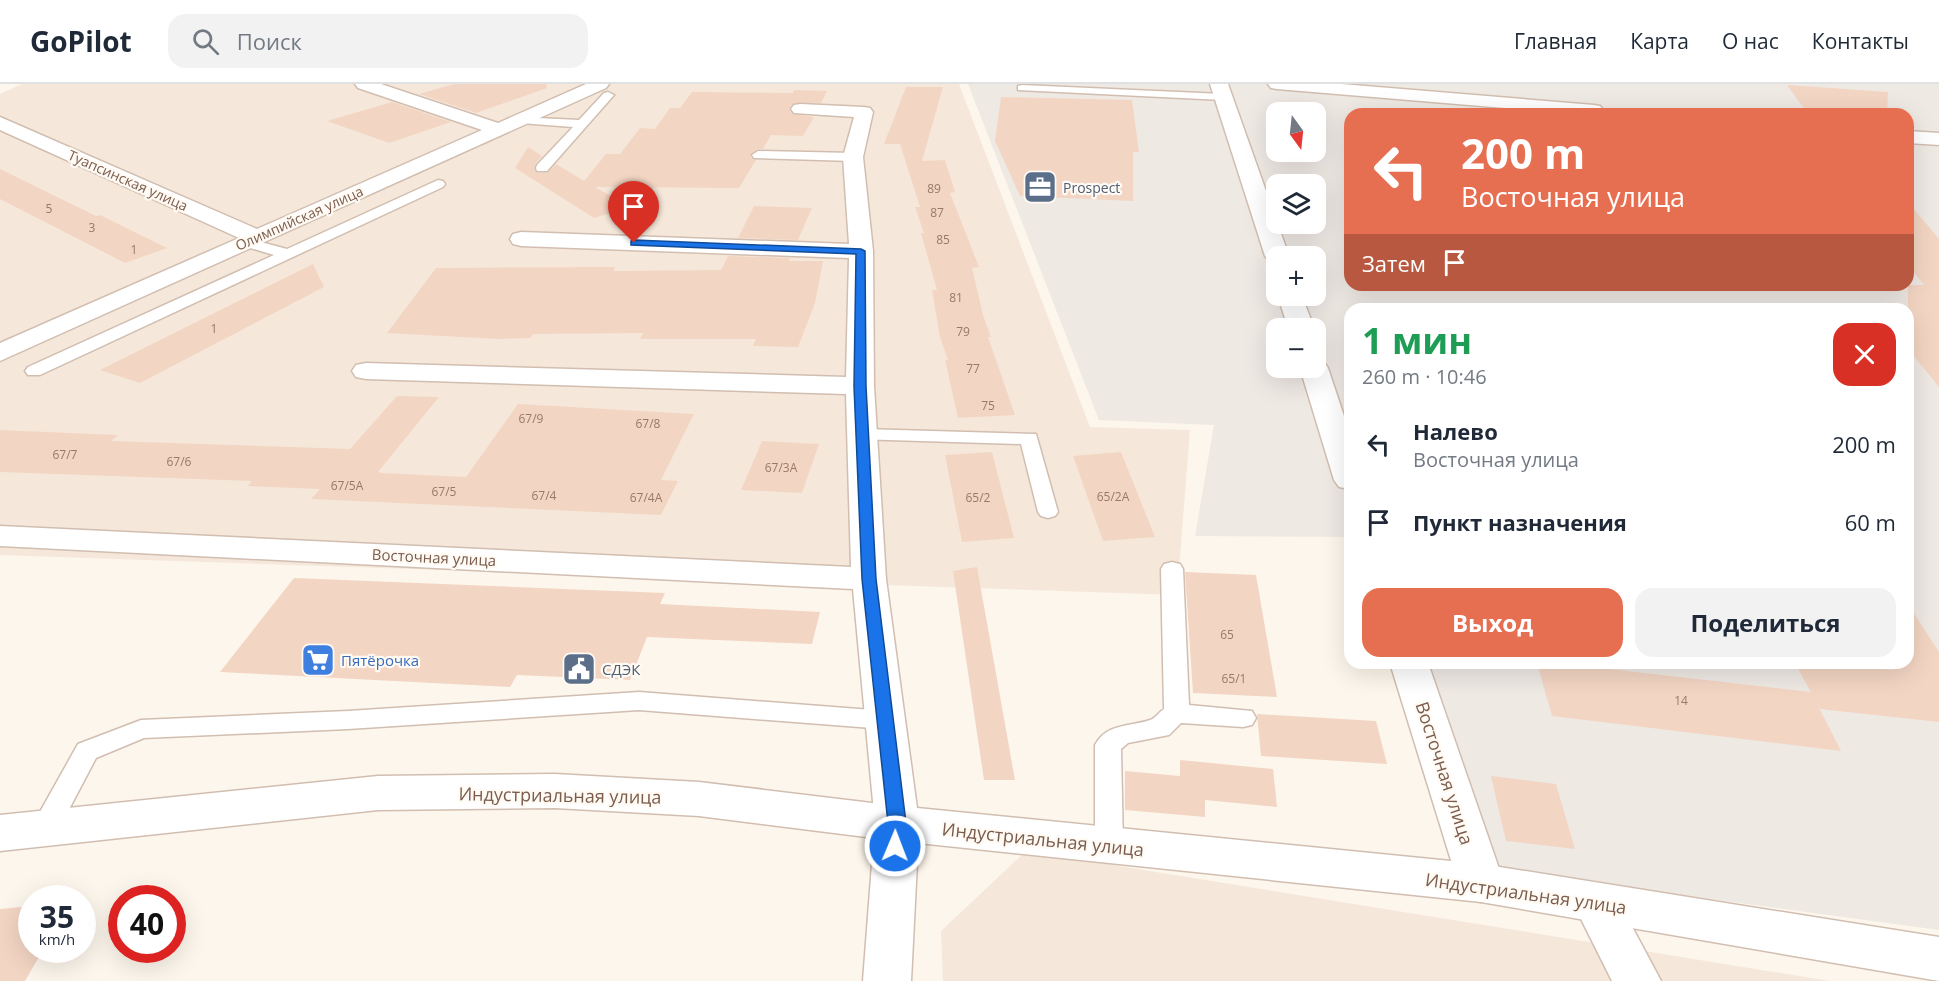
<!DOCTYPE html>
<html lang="ru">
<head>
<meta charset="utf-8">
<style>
  body { margin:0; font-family:"Open Sans",sans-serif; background:#f2f2f3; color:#1f2937; height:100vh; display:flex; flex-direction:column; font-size:22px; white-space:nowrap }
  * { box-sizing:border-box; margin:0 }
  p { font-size:20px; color:#747a83 }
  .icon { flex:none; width:33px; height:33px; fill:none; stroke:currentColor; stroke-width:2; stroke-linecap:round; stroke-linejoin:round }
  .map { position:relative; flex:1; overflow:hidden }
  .side { position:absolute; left:1344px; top:219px; width:570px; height:366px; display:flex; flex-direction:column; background:#fff; border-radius:18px; box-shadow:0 6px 24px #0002 }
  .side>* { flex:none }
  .banner { position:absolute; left:1344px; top:24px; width:570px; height:183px; border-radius:18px; box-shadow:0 6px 24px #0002; background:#e76f51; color:#fff; overflow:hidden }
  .needle { width:39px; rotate:165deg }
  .buttons { position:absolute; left:1266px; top:18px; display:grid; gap:12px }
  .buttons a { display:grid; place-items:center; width:60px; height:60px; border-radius:12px; background:#fff; box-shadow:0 6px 24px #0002; font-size:30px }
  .speed { position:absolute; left:18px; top:801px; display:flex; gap:12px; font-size:30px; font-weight:700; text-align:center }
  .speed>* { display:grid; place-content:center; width:78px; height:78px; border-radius:50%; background:#fff; box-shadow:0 6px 24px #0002; line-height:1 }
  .speed small { font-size:15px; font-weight:400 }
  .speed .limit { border:9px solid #d22; background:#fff; color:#111 }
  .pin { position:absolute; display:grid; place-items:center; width:51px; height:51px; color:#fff; margin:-62px -26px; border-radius:50% 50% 50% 0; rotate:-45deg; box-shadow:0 0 6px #0007 }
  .pin .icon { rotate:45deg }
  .me { position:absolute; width:66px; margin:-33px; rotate:1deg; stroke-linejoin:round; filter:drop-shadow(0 0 4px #0008) }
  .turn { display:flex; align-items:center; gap:21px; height:126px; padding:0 18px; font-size:27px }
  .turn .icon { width:78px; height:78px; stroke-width:2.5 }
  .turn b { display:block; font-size:42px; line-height:51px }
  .then { display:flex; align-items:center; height:57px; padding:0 18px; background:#0003; gap:12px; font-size:22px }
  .round { display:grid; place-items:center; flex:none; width:63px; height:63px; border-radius:18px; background:#f2f2f3 }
  .overview { display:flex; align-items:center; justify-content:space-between; height:102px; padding:0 18px }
  h1 { font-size:36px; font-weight:700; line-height:45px; color:#1e9e55 }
  .action { display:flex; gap:12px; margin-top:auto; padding:12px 18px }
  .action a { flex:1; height:69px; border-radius:18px; background:#e76f51; color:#fff; font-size:24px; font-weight:700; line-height:69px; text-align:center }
  .action a+a { background:#f2f2f3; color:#1f2937 }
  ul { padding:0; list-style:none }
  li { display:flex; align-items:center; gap:18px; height:78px; padding:0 18px }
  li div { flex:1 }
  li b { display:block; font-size:22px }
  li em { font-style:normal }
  header { display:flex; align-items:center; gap:36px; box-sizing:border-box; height:84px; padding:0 30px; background:#fff; border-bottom:2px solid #e0e1e3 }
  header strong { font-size:28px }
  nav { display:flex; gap:33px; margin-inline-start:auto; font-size:21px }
  .search { width:420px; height:54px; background:#f2f2f3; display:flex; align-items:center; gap:15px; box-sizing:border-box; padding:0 21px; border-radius:18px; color:#747a83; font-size:22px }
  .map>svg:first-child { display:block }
  .residential { fill:#f5e8da }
  .industrial { fill:#efe9e4; fill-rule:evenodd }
  .building { fill:#f3d5c3 }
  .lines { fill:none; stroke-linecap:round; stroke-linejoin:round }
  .service-casing { stroke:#d1beb0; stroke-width:3 }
  .minor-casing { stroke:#d1beb0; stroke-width:3 }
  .tertiary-casing { stroke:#d1beb0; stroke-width:3 }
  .service { fill:#fff; fill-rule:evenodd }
  .minor { fill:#fff; fill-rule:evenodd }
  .tertiary { fill:#fff; fill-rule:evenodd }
  .route { fill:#1a73e8; stroke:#114b97; stroke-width:1.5 }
  .labels { text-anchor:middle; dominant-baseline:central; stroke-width:4.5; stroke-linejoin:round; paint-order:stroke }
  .number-label { font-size:12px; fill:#987a6a }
  .far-street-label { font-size:14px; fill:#7a5c4d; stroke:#fffaf3 }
  .far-service-label { font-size:14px; fill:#4e5e75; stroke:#fffaf3; text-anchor:start }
  .street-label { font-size:15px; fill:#7a5c4d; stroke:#fffaf3 }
  .shop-label { font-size:15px; fill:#366cbe; stroke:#fffaf3; text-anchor:start }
  .service-label { font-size:15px; fill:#4e5e75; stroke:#fffaf3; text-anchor:start }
  .near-street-label { font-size:18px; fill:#7a5c4d; stroke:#fffaf3 }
</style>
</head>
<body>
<header>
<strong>GoPilot</strong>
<div class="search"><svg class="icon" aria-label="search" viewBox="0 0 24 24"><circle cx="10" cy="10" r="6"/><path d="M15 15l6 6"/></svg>Поиск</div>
<nav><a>Главная</a><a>Карта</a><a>О нас</a><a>Контакты</a></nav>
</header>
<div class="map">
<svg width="1939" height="897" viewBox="0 0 1939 897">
  <rect width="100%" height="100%" fill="#fdf6ec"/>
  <path class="residential" d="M22,0H959L1090,343L1190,346L1177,511L0,471V10Z
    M1026,767L1830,897H943L941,847Z"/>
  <path class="industrial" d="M968,0H1939V846L1494,786L1427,579H1908V225H1350V453L1195,452L1214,341L1099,336ZM1276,28H1316V68H1276ZM1350,30H1908V201H1350ZM1276,100H1316V140H1276ZM1276,172H1316V212H1276ZM1276,244H1316V284H1276Z"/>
  <path class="building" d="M454,0H546L547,4L476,29L419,10Z
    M1787,1L1888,8L1887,30H1808Z
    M906,3H943L922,77L945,76L955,108L950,109L979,183L972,184L983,231L991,253H988L1015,331L958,334L945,276H948L940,253L932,206H937L921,149H924L915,123H920L900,60H884Z
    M794,6L827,7L821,19L792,20L789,25L792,30L814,33L803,52L771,51L763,65H757L750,71L752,75L756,76L739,104L595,103L630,123L594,134L515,84L528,63L542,72L535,80L536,89H547L556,80L584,97L606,70H620L640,44L655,45L670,24H680L692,8L793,9Z
    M1001,13L1132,16L1139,68H1133V117L1020,112L995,57Z
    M392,18L451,38L389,59L327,37Z
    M0,85L96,132L100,131L167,164L125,179L0,115Z
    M1908,118L1939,155V303L1908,265V201H1924L1908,181Z
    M754,122L812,124L798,156L738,154Z
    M728,172L790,174L789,177H823L815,219L798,263L753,262L756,255H640L643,249L533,250L530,254L499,255L387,249L436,184L615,183L613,187L721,186Z
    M313,180L324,203L140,299L100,286Z
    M397,312L439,313L378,388L382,389L466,393L518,320L694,330L661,396L678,397L661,431L311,415L320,405L248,402L252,397L0,388V346L118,351L111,357L350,365Z
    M762,357L819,360L802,409L741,406Z
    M992,368L1014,454L962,458L945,371Z
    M1121,368L1155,453L1103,457L1073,372Z
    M977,483L1015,696H984L953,487Z
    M1185,488L1256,491L1277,613L1193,609Z
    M294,494L665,509L660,520L820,528L812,560L647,553L630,596L517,591L510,603L220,588Z
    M1908,520L1939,568V638L1820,625L1795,579H1831L1893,586L1889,579H1908Z
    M1537,579H1557L1811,608L1841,667L1552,632Z
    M1257,630L1376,637L1387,680L1261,672Z
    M1180,676L1273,685L1277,723L1205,716V733L1125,726V687L1180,692Z
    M1491,692L1556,700L1575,765L1506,757Z
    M32,822V866H43L25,897H0V825Z"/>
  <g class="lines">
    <defs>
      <path id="service" d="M1022,1L1223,10L1229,13L1223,16L1018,6V2Z
        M608,8L614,11L547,87H537L536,84L537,81L573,43L520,39L516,37V33L579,36L604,9Z
        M758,67L853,69L859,73L853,77L754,74L752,71Z
        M438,96L443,97L445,100L443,103L40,291H28L25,287L28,283L274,171L240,161L238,158L240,155L245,154L287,165Z
        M863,345L1036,350L1058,428L1055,432L1048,434L1041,432L1038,428L1021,360L856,355L854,351L856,347Z
        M1172,478L1180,480L1183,485L1189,621L1252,627L1256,634L1252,641L1243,643L1181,639L1169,651L1128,659L1121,665L1123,762L1119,770L1109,774L1099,770L1095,762V661C1107,639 1129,643 1150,636C1155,635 1159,628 1164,625L1161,485L1164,480Z
        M639,608L885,627L894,629L898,636L894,643L885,645L639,626L348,645L144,654L96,674L55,752L45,755L35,752L31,744L78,660L141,636L348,627Z"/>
      <path id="minor" d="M355,0H381L498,39L586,0H609L606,4L0,277V259L239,154L0,46V33L257,145L482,46L358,4Z
        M1210,0H1228L1289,172H1276V179L1269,177L1265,172Z
        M1268,0H1341L1594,21L1600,22L1603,26L1600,30H1577L1277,5L1271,4Z
        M800,20L864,23L870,24L873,28L863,73L873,167L874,302L886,495L919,739L912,751L897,756L882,751L875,739L853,505L0,462V442L851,483L846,310L366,295L356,293L352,287L356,281L366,279L846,293L849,174L521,162L513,160L510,155L513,150L521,148L849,160L843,73L854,33L794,29L791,25L794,21Z
        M1908,47L1939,49V61L1908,59Z
        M1278,212H1302L1314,244H1288Z
        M1316,276L1324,278L1328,284L1350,350V405L1339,403L1334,396L1300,284H1316Z
        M1390,579H1428L1504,799L1497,813L1481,818L1465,813L1458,799Z
        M1596,799L1612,805L1661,897H1612L1573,819L1580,805Z"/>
      <path id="tertiary" d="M555,690L699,698L897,722L1481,780L1939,853V897L1481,818L918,759L911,897H863L874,754L699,732L555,724L378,726L0,767V731L378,692Z"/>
    </defs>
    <use href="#service" class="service-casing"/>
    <use href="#minor" class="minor-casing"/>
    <use href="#tertiary" class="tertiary-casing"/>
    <use href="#service" class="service"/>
    <use href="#minor" class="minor"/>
    <use href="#tertiary" class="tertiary"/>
  </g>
  <path class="route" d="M634,156L861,165L865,167L866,302L876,495L906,739L904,762L902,767L895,769L889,767L886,762L888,739L862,495L854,302L856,170L631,161V157Z"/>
  <defs>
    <symbol id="office-square" viewBox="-11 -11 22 22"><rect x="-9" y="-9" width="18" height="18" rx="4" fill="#5c6f8a" stroke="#fffaf3"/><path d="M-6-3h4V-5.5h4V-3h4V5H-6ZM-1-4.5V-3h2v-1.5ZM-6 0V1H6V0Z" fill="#fff"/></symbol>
    <symbol id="supermarket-square" viewBox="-11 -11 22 22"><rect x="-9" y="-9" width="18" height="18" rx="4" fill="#3f7fe0" stroke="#fffaf3"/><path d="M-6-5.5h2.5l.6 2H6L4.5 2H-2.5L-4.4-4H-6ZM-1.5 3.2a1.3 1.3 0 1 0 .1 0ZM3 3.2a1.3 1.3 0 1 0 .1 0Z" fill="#fff"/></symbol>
    <symbol id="civic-square" viewBox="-11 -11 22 22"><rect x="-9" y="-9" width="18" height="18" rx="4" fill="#5c6f8a" stroke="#fffaf3"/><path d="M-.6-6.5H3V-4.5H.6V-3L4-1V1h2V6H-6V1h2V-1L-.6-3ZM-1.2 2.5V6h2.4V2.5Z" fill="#fff"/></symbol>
  </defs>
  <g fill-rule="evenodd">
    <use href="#office-square" x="1021" y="84" width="38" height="38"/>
    <use href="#supermarket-square" x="299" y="557" width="38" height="38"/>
    <use href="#civic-square" x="560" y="566" width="38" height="38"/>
  </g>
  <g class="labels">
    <g class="number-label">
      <text x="934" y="104">89</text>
      <text x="49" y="124">5</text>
      <text x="937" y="128">87</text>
      <text x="92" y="143">3</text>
      <text x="943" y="155">85</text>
      <text x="134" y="165">1</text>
      <text x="956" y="213">81</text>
      <text x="214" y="244">1</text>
      <text x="963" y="247">79</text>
      <text x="973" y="284">77</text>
      <text x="988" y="321">75</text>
      <text x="531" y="334">67/9</text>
      <text x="648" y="339">67/8</text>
      <text x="65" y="370">67/7</text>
      <text x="179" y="377">67/6</text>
      <text x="781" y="383">67/3А</text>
      <text x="347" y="401">67/5А</text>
      <text x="444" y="407">67/5</text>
      <text x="544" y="411">67/4</text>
      <text x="1113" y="412">65/2А</text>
      <text x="646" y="413">67/4А</text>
      <text x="978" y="413">65/2</text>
      <text x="1227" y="550">65</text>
      <text x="1234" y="594">65/1</text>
      <text x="1681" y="616">14</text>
    </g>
    <g class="far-street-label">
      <text transform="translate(128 96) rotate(24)">Туапсинская улица</text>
      <text transform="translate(299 134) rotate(-24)">Олимпийская улица</text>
    </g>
    <g class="far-service-label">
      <text x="1063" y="103">Prospect</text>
    </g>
    <g class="street-label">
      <text transform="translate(434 473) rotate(3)">Восточная улица</text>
    </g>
    <g class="shop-label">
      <text x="341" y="576">Пятёрочка</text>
    </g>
    <g class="service-label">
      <text x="602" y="585">СДЭК</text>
    </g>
    <g class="near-street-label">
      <text transform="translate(1445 689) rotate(72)">Восточная улица</text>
      <text transform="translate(560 711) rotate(1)">Индустриальная улица</text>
      <text transform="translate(1043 755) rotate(6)">Индустриальная улица</text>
      <text transform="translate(1526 809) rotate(8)">Индустриальная улица</text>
    </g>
  </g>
</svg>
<div class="buttons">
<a><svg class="needle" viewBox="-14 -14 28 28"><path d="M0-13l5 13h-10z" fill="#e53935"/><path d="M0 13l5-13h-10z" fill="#747a83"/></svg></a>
<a><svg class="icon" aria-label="layers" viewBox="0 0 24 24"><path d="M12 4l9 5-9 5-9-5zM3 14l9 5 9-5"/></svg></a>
<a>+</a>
<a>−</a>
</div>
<div class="speed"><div>35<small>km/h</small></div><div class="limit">40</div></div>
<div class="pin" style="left:634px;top:159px;background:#d93025"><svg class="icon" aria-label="arrive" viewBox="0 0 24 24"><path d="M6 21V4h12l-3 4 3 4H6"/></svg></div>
<svg class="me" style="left:895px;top:762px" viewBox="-20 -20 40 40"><circle r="17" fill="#1a73e8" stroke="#fff" stroke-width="3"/><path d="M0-11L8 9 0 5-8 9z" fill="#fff"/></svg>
<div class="banner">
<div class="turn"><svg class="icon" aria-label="left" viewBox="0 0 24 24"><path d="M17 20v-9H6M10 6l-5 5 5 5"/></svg><div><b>200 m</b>Восточная улица</div></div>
<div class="then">Затем<svg class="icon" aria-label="arrive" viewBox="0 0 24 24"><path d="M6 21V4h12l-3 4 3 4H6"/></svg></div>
</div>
<section class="side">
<div class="overview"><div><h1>1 мин</h1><p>260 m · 10:46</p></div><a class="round" style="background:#d93025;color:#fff"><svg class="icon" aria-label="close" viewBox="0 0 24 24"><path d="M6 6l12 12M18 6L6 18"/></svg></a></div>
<ul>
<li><svg class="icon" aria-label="left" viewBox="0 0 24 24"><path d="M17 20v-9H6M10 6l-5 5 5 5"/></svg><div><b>Налево</b><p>Восточная улица</p></div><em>200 m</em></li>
<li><svg class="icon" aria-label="arrive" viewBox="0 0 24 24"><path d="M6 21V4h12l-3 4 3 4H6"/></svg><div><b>Пункт назначения</b></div><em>60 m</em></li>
</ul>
<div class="action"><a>Выход</a><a>Поделиться</a></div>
</section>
</div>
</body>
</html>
